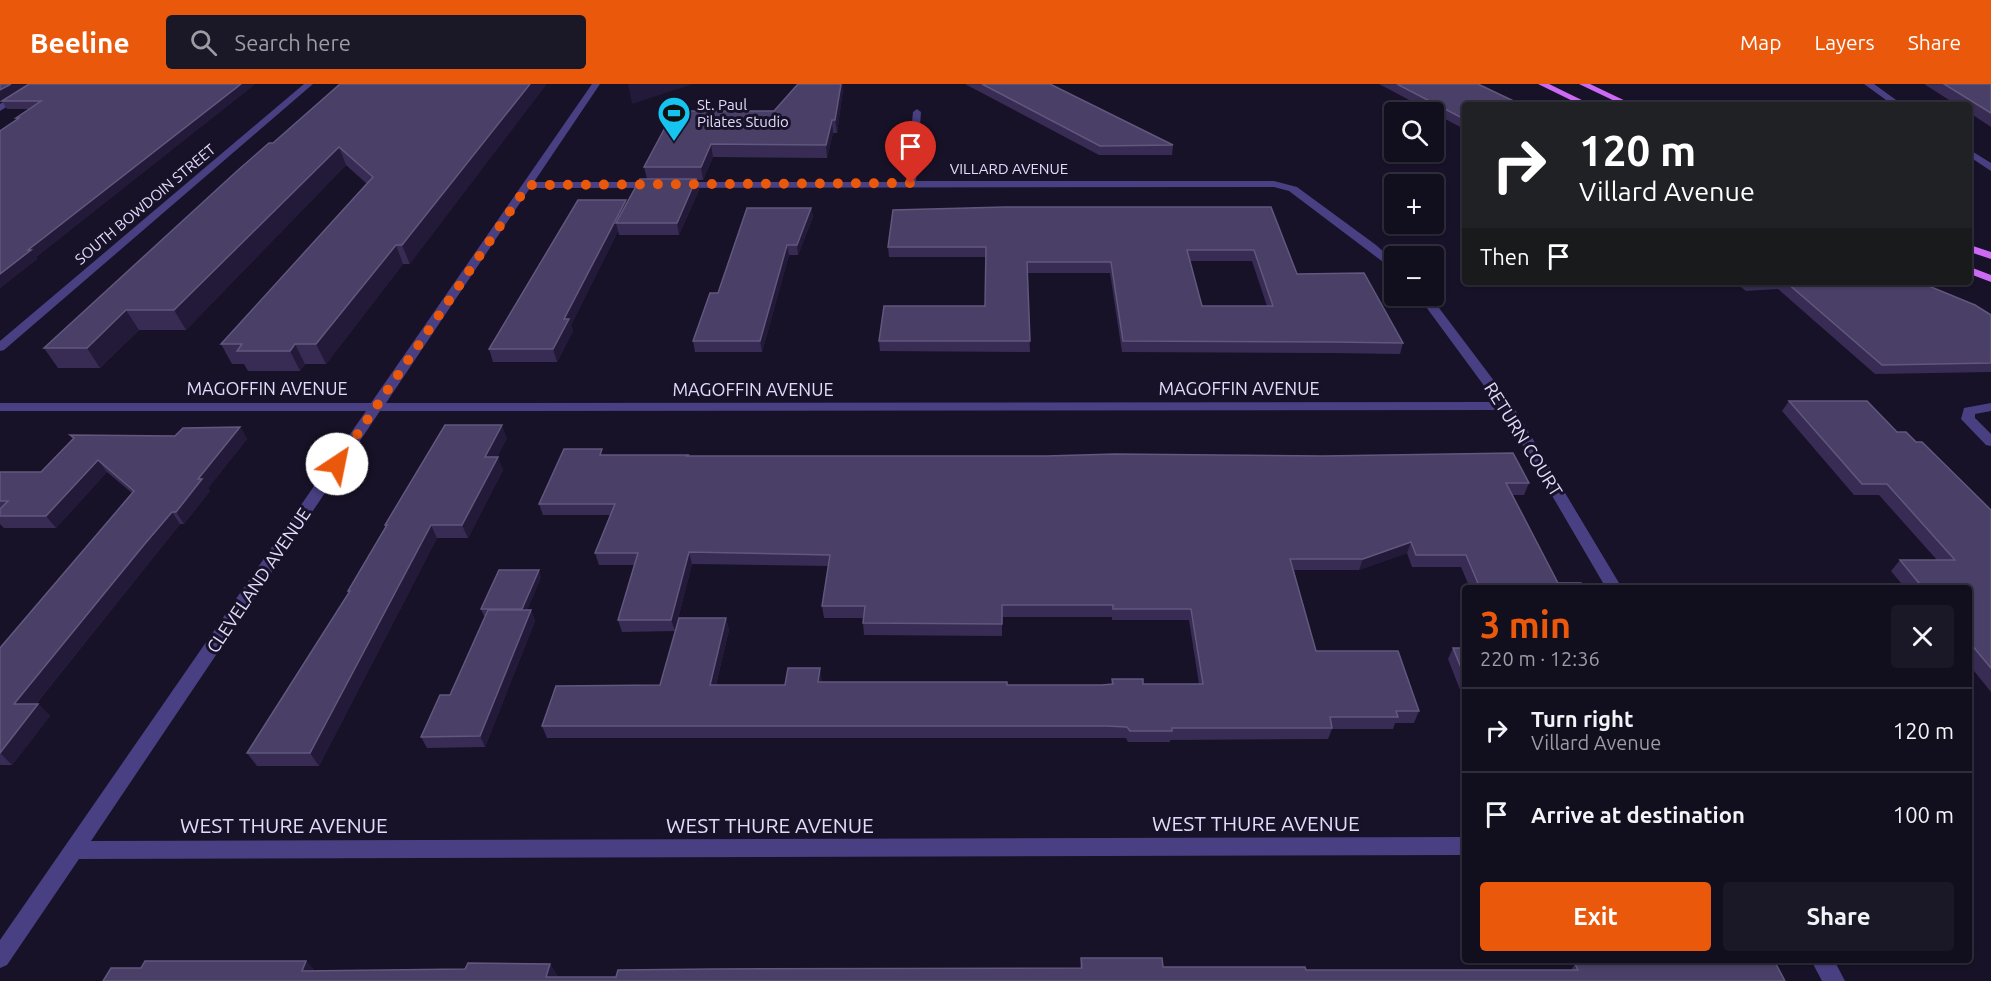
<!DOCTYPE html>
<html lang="en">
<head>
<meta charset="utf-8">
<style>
  body { margin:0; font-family:Ubuntu,sans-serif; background:#1a1726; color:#f1f3f6; height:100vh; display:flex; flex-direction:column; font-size:22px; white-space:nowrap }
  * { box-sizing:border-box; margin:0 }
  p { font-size:20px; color:#9c9ca4 }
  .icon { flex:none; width:33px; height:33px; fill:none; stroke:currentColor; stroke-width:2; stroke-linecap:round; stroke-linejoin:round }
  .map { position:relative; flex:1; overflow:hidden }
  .panel { position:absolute; left:1462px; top:501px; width:510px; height:378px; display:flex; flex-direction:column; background:#110e1d; border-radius:6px; box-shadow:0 2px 4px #0004,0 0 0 2px #302e3b }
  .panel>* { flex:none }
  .top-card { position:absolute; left:1462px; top:18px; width:510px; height:183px; border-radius:6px; box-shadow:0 2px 4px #0004,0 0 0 2px #302e3b; background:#202124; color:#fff; overflow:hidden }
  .tools { position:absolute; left:1384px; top:18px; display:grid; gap:12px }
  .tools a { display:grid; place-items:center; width:60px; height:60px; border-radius:6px; background:#110e1d; box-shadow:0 2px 4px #0004,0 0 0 2px #302e3b; font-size:30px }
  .pin { position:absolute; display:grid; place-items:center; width:51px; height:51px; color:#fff; margin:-62px -26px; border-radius:50% 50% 50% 0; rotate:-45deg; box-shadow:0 0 6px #0007 }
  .pin .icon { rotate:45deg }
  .me { position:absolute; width:66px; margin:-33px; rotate:34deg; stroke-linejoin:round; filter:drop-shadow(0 0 4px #0008) }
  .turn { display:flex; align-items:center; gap:21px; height:126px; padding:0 18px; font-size:27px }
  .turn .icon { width:78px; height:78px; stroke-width:2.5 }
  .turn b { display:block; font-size:42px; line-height:51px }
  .then { display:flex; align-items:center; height:57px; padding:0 18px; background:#0003; gap:12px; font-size:22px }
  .round { display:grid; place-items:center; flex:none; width:63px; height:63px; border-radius:6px; background:#1a1726 }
  .headline { display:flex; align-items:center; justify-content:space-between; height:102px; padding:0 18px }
  h1 { font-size:36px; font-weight:700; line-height:45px; color:#ea580c }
  .action { display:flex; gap:12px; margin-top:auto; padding:12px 18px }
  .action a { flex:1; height:69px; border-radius:6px; background:#ea580c; color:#fff; font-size:24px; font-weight:700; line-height:69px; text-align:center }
  .action a+a { background:#1a1726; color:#f1f3f6 }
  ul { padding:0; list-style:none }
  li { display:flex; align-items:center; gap:18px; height:84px; padding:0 18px; border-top:2px solid #302e3b }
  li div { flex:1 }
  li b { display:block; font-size:22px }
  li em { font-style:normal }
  header { display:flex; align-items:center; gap:36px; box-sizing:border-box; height:84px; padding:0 30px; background:#ea580c; color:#fff }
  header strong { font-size:28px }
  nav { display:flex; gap:33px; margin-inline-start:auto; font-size:21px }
  .search { width:420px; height:54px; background:#1a1726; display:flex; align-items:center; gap:15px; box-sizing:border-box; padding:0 21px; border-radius:6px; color:#9c9ca4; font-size:22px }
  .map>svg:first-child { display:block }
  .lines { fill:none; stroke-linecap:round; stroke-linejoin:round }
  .minor { fill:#494083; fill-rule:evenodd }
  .major { fill:#cd6af5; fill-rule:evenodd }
  .wall { fill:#382c54; fill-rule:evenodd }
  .shaded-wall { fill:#231a3a }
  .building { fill:#4a3f66; stroke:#62577d; stroke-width:1.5; fill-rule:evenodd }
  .route { stroke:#ea580c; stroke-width:10; stroke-dasharray:0 18 }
  .labels { text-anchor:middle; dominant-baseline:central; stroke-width:6; stroke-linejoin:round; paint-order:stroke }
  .far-poi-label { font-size:15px; fill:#e2dbfc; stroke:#171227; text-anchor:start }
  .far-street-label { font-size:15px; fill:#e2dbfc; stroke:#171227 }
  .street-label { font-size:18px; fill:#e2dbfc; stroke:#171227 }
  .near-street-label { font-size:21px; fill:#e2dbfc; stroke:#171227 }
</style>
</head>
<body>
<header>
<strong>Beeline</strong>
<div class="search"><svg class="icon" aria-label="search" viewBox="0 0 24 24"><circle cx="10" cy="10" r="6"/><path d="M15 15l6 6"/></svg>Search here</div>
<nav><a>Map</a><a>Layers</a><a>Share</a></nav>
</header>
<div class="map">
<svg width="1991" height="897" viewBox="0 0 1991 897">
  <rect width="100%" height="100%" fill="#171227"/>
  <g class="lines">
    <path class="minor" d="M32,0H42L0,27V20Z
      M304,0H313L4,266L0,267V257Z
      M592,0H600L534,98H906L913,28L917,25L921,28L916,97H1274L1297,103L1376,161L1395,178V187L1289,107L1274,103L530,104L386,319L1496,318L1418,212H1430L1513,322L1622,504H1606L1502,326L380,327L91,757L1466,753V771L79,775L7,881L0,884V856L366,327H0V319H371Z
      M1864,0H1874L1903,21H1893Z
      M1970,66L1991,79V87L1970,73Z
      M1991,319V327L1975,330V334L1991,350V362L1986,361L1961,335L1964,324Z
      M1811,876H1834L1845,897H1822Z"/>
    <path class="major" d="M1538,0H1549L1592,21H1581Z
      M1579,0H1590L1634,21H1623Z
      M1970,161L1991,168V175L1970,168Z
      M1970,183L1991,191V198L1970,190Z"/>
  </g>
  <path class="wall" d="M29,0H255L36,173L37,175L0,204L17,36L16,34L29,25H7L2,17Z
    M340,0L410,180H403L326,280H305L300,287H248L244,280H232L221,260L367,100L346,81L186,246H139L100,284H58L44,264Z
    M798,0H843V5L837,49H833L827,74L713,73L703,96H697L699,106L679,151H619L618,147L571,241L573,247L557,278H493L489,265L627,120L647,95L644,83L774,27Z
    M965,0H1050L1173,61L1172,71H1099Z
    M1379,0H1478L1466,21V46Z
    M1924,0H1991V43L1970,29V21H1957Z
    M1271,123L1297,190L1403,259L1400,270L1330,269L1122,268L1110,189H1027L1030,268L880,267L879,257L985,222L986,173H889L888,163ZM1190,177H1252L1267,222H1202Z
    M811,124L813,133L798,171H789L762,268H695L693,257L718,209Z
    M1734,198H1919L1991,231V288L1875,290L1778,205L1746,207Z
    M1789,317L1897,348L1916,358L1991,426V608L1970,582V504H1905L1891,487L1900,476H1937L1879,411H1854L1782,327Z
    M240,343L247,355L208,404L210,407L184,440H180L36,620H38L50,632L12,681H0V564L132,409L107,388L56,444H4L0,440V388H41L73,355L70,351L175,352Z
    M507,354L497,373L503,386L468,454H437L319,682H257L247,669L349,508L348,507L386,444L385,441Z
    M604,371H688V372L1529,399L1524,411H1512L1558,499L1583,504H1470L1461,483H1412L1407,469L1359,486H1294L1316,567L1419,627L1414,639H1395L1393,645H1332L1328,655L1170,656V658H1128L1126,654H547L542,642L660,601L726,534L729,546L716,601H785L822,595L821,598L1007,601H1102L1111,600L1112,595L1143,600H1199L1189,536H1112V533H1002V552L864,551L863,539L864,534H824L822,522L828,482L692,480L675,547L622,548L618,536L635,481H599L595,469L610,431H543L539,420Z
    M541,493L527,526H531L535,537L485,663L427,664L421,653L450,611L486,532H484L481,525Z
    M1453,564H1466V621L1448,575Z
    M1081,874L1163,883L1306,886H1571L1575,880L1785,897H103L141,884L306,877L315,887L465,885L550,880L557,891L556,893H616L1080,884Z"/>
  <path class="shaded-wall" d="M11,0H28L0,17V6Z
    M241,0H255L36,173L37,175L0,204V190L28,166Z
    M530,0H547L410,180L402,161Z
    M628,0H693L632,20Z
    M841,0H843V5L837,49L835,36Z
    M832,36L833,49L827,74L826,61Z
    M711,60L713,73L703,96L701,83Z
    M339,63L346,81L186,246L174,226Z
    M696,95L699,106L679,151L677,139Z
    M626,116L629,127L616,139L618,147L571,241L573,247L557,278L553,265L564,235Z
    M811,124L813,133L798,171L797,161Z
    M396,161L403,180L326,280L316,260Z
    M787,161L789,171L762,268L760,257Z
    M126,226L139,246L100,284L87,264Z
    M295,260L305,280L300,287L290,267Z
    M502,341L507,354L490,386L485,373Z
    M240,343L247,355L208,404L210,407L184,440L176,428L198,395Z
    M498,373L503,386L468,454L462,441Z
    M98,376L107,388L56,444L46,432Z
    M172,428L180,440L26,632L14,620Z
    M431,441L437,454L319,682L310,669Z
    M1411,458L1407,469L1359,486L1363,475Z
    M689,468L692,480L675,547L671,536Z
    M539,486L541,493L525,532L522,525Z
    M531,526L535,537L485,663L480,652Z
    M726,534L729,546L713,613L710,601Z
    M820,584L822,595L820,610L818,598Z
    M38,620L50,632L12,681L0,669Z
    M306,877L317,889L302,887Z
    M550,880L557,891L555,897L546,893Z"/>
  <path class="building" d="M0,0H11L0,6Z
    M29,0H241L28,166H31L0,190V47L19,34H16L41,17H2Z
    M340,0H530L402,161H396L316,260H295L290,267H237L242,260H221L373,93L339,63L174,226H126L87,264H44L237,87L269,59H273Z
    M798,0H841L835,36H832L826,61L711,60L701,83H644L674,27H774Z
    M982,0H1050L1173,61L1100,62Z
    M1397,0H1478L1522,21H1466V36Z
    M1944,0H1991V29Z
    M640,95H696L677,139H616Z
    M578,116H626L564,235H569L553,265H489Z
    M1005,123H1271L1297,190L1364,189L1403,259L1332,258L1123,257L1111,178H1027L1030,257H879L884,222H985L986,163H888L893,126ZM1187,166H1254L1273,222H1202Z
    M747,124H811L797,161H787L760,257H693L710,209H718Z
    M1786,198H1919L1975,221L1991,231V279L1882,281Z
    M1789,317H1867L1897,348H1906L1916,358H1922L1991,426V584L1970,559V504H1923L1900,476H1955L1887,400H1862Z
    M445,341H502L485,373H498L462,441H431L310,669H247L350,507H348L387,441H385Z
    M240,343L198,395H202L176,428H172L143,462L14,620H38L0,669V564L134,407L98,376L46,432H0V425L8,417H0V388H41L74,354L70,351L175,352L183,344Z
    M564,365H602L600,371H688L687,372H1046L1115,370L1323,372L1513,369L1529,399H1506L1558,499H1581L1583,504H1480L1466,471H1416L1411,458L1363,475H1290L1316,567H1398L1419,627H1396L1398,633H1330L1332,644H1172V647H1130L1127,643L1106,642H542L556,602L660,601L679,534H726L710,601H785L788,584H820L818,598H1007V601H1102L1113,600L1112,595H1143V600H1203L1191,525H1113V521H1002V540L863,539L865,522H822L830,471L689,468L671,536H618L638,469H595L615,420H539Z
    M499,486H539L522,525H481Z
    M488,526H531L480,652L421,653L440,611H450Z
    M1453,564H1466V596Z
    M1081,874H1162L1163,883H1305L1306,886H1578L1575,880H1776L1785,897H103L111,884H141L145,877H306L302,887L465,885L468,879L550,880L546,893H616L618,886L712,885L1082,884Z"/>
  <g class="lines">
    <path class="route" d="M337,380L528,101L911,99"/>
  </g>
  <defs>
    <symbol id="stadium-pin" viewBox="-11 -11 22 30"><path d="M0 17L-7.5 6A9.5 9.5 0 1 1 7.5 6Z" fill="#15c5ef" stroke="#171227"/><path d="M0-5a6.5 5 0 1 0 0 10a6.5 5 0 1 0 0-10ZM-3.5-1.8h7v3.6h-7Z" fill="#111"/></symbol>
  </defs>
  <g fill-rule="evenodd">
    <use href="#stadium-pin" x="655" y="10" width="38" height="52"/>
  </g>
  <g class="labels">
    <g class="far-poi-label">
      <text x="697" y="20">St. Paul<tspan x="697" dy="17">Pilates Studio</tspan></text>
    </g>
    <g class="far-street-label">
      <text x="1009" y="84">VILLARD AVENUE</text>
      <text transform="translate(145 120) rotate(-40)">SOUTH BOWDOIN STREET</text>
    </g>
    <g class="street-label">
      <text x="267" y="304">MAGOFFIN AVENUE</text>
      <text x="1239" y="304">MAGOFFIN AVENUE</text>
      <text x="753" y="305">MAGOFFIN AVENUE</text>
      <text transform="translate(1524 355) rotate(58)">RETURN COURT</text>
      <text transform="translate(258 496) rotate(-56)">CLEVELAND AVENUE</text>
    </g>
    <g class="near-street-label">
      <text x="1256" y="739">WEST THURE AVENUE</text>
      <text x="284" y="741">WEST THURE AVENUE</text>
      <text x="770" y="741">WEST THURE AVENUE</text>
    </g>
  </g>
</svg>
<div class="tools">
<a><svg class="icon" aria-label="search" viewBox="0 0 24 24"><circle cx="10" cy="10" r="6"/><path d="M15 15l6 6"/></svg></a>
<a>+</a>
<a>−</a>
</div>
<div class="pin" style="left:911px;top:99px;background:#d93025"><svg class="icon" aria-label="arrive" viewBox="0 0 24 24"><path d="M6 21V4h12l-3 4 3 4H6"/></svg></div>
<svg class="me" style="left:337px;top:380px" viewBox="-20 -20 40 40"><circle r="19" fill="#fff"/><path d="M0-13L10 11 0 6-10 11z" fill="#ea580c"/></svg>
<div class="top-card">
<div class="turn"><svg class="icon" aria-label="right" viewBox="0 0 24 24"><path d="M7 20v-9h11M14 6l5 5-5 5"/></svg><div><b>120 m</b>Villard Avenue</div></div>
<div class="then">Then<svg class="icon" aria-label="arrive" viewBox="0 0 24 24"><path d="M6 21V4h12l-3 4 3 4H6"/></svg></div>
</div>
<section class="panel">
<div class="headline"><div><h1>3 min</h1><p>220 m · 12:36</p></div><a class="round"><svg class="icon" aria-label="close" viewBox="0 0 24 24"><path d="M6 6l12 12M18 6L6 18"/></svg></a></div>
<ul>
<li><svg class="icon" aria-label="right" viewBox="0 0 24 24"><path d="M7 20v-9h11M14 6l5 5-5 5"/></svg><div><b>Turn right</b><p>Villard Avenue</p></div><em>120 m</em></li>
<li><svg class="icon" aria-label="arrive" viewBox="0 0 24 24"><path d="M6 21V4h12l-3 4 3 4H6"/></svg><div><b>Arrive at destination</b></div><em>100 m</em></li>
</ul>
<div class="action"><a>Exit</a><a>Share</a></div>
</section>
</div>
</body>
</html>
